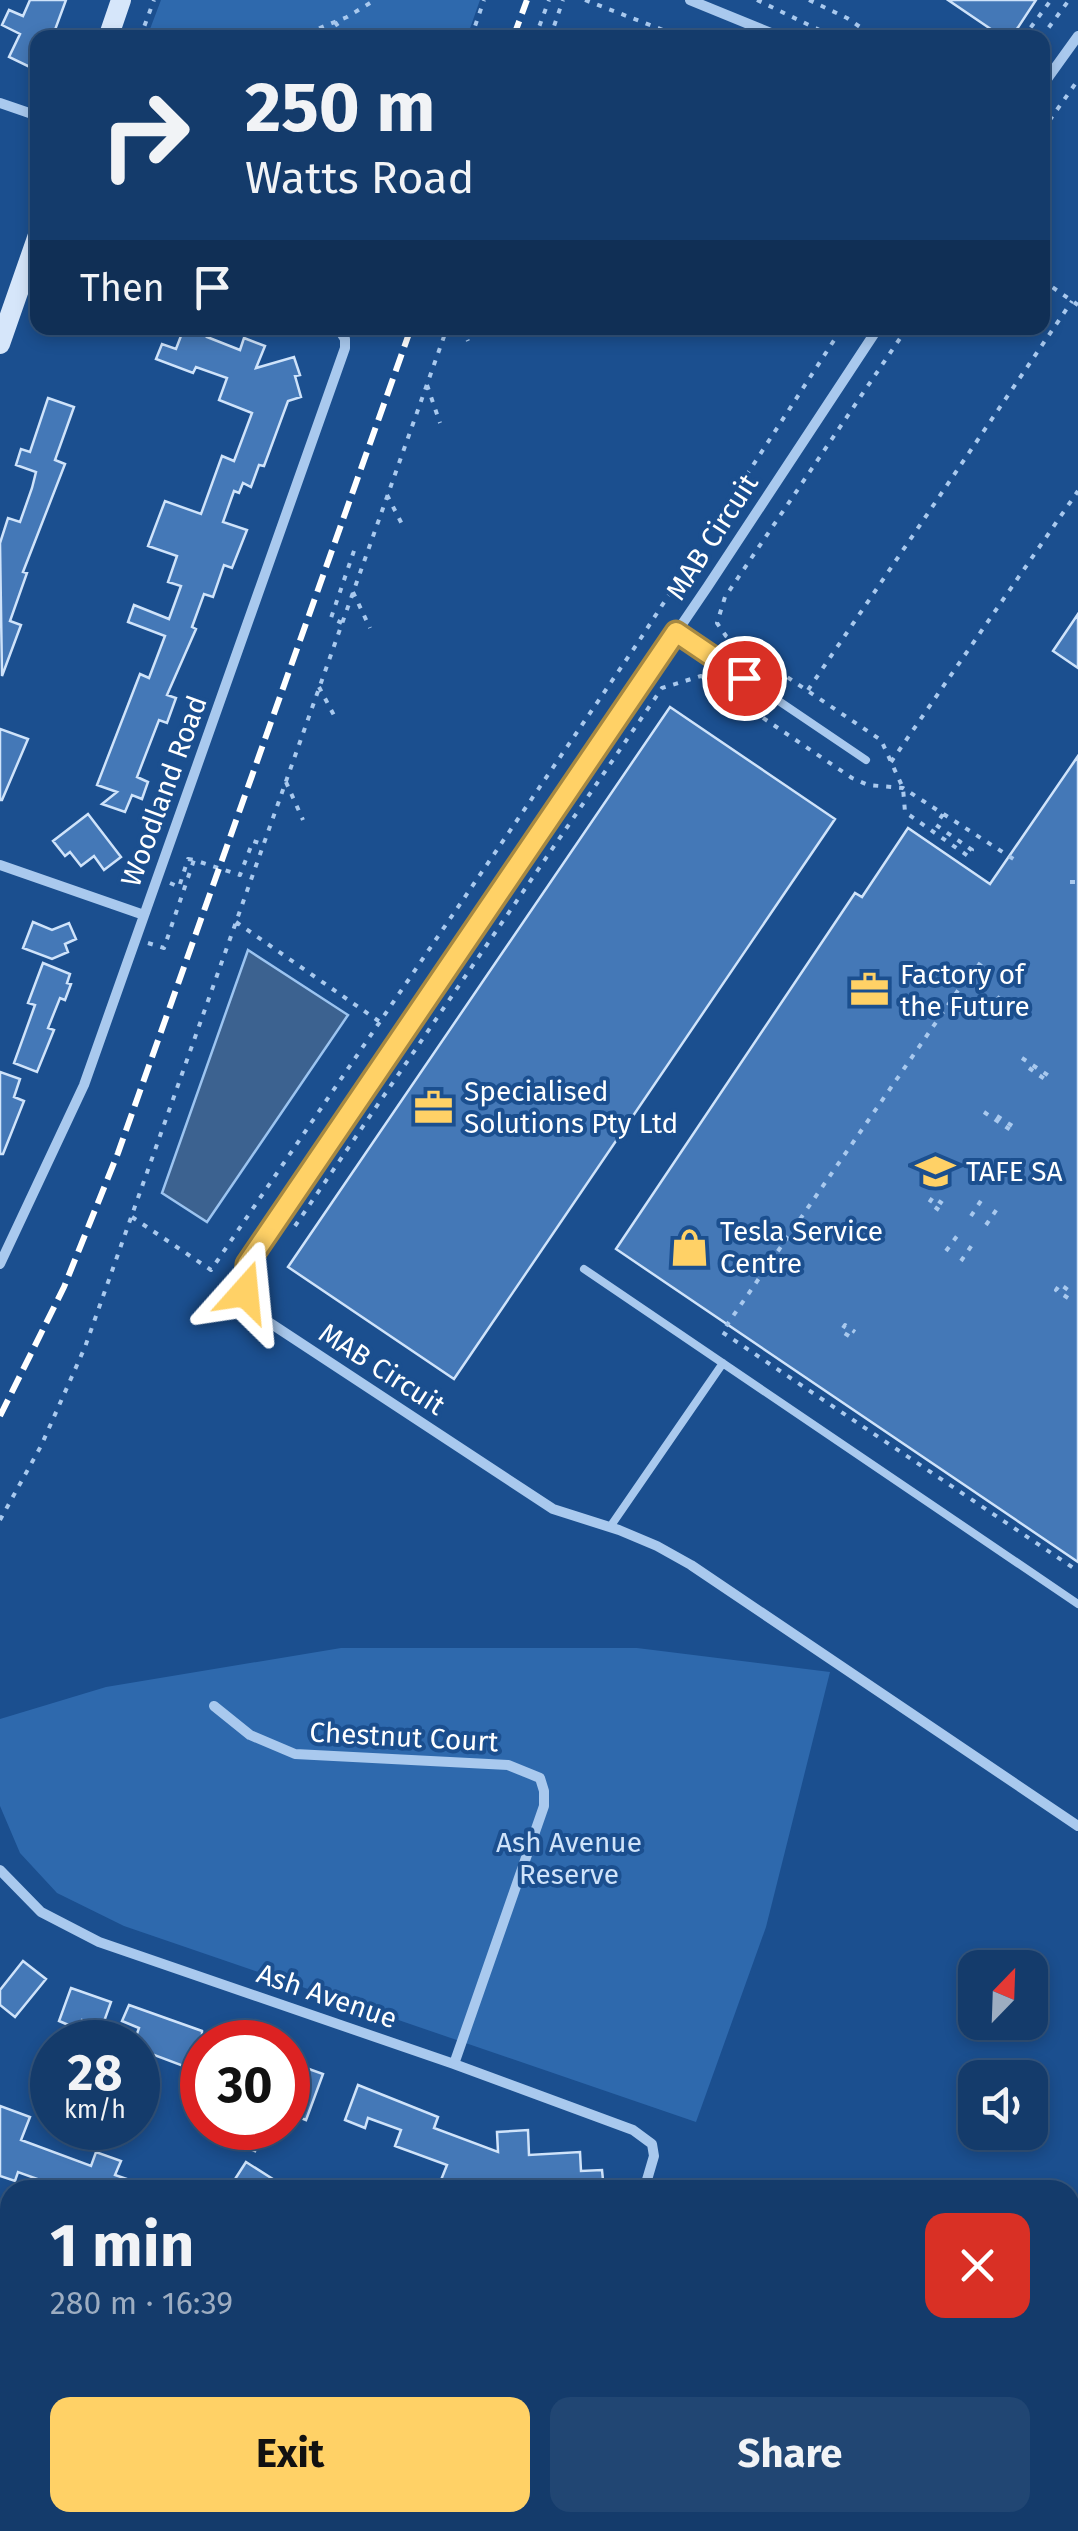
<!DOCTYPE html>
<html lang="en">
<head>
<meta charset="utf-8">
<style>
  body { margin:0; font-family:"Fira Sans",sans-serif; background:#214673; color:#f1f3f6; height:100vh; display:flex; flex-direction:column; font-size:38px; white-space:nowrap }
  * { box-sizing:border-box; margin:0 }
  p { font-size:32px; color:#9dadc1 }
  .icon { flex:none; width:55px; height:55px; fill:none; stroke:currentColor; stroke-width:2; stroke-linecap:round; stroke-linejoin:round }
  .map { position:relative; flex:1; overflow:hidden }
  .sheet { position:absolute; left:0px; top:2180px; width:1080px; height:352px; display:flex; flex-direction:column; background:#143b6b; border-radius:30px 30px 0 0; box-shadow:0 5px 15px #0003,0 0 0 2px #33557e }
  .sheet>* { flex:none }
  .banner { position:absolute; left:30px; top:30px; width:1020px; height:305px; border-radius:20px; box-shadow:0 5px 15px #0003,0 0 0 2px #33557e; background:#143b6b; color:#f1f3f6; overflow:hidden }
  .needle { width:65px; rotate:23deg }
  .controls { position:absolute; left:958px; top:1950px; display:grid; gap:20px }
  .controls a { display:grid; place-items:center; width:90px; height:90px; border-radius:20px; background:#143b6b; box-shadow:0 5px 15px #0003,0 0 0 2px #33557e; font-size:50px }
  .speed { position:absolute; left:30px; top:2020px; display:flex; gap:20px; font-size:50px; font-weight:700; text-align:center }
  .speed>* { display:grid; place-content:center; width:130px; height:130px; border-radius:50%; background:#143b6b; box-shadow:0 5px 15px #0003,0 0 0 2px #33557e; line-height:1 }
  .speed small { font-size:25px; font-weight:400 }
  .speed .limit { border:15px solid #d22; background:#fff; color:#111 }
  .pin { position:absolute; display:grid; place-items:center; width:85px; height:85px; color:#fff; margin:-42px; border:5px solid #fff; border-radius:50%; box-shadow:0 2px 10px #0007 }
  .me { position:absolute; width:110px; margin:-55px; rotate:18deg; stroke-linejoin:round; filter:drop-shadow(0 0 8px #0008) }
  .turn { display:flex; align-items:center; gap:35px; height:210px; padding:0 50px; font-size:45px }
  .turn .icon { width:130px; height:130px; stroke-width:2.5 }
  .turn b { display:block; font-size:70px; line-height:85px }
  .then { display:flex; align-items:center; height:95px; padding:0 50px; background:#0003; gap:20px; font-size:38px }
  .round { display:grid; place-items:center; flex:none; width:105px; height:105px; border-radius:20px; background:#214673 }
  .head { display:flex; align-items:center; justify-content:space-between; height:170px; padding:0 50px }
  h1 { font-size:60px; font-weight:700; line-height:75px }
  .action { display:flex; gap:20px; margin-top:auto; padding:20px 50px }
  .action a { flex:1; height:115px; border-radius:20px; background:#ffd166; color:#111; font-size:40px; font-weight:700; line-height:115px; text-align:center }
  .action a+a { background:#214673; color:#f1f3f6 }
  .map>svg:first-child { display:block }
  .green { fill:#2e69ad }
  .water { fill:#3c6290; stroke:#9cc4f0; stroke-width:2.5 }
  .building { fill:#4478b7; stroke:#cfe3fa; stroke-width:2.5 }
  .lines { fill:none; stroke-linecap:round; stroke-linejoin:round }
  .path { stroke:#a9c9ee; stroke-width:4; stroke-dasharray:5 8; stroke-linecap:butt }
  .lane { stroke:#a9c9ee; stroke-width:8 }
  .street { stroke:#a9c9ee; stroke-width:10 }
  .secondary { stroke:#d6e6fa; stroke-width:20 }
  .highway { stroke:#fff; stroke-width:30 }
  .rail { stroke:#fff; stroke-width:6; stroke-dasharray:18 8; stroke-linecap:butt }
  .route-casing { stroke:#a68842; stroke-width:25 }
  .route { stroke:#ffd166; stroke-width:18 }
  .labels { text-anchor:middle; dominant-baseline:central; stroke-width:8; stroke-linejoin:round; paint-order:stroke }
  .street-label { font-size:28px; fill:#fff; stroke:#1b4f8f }
  .poi-label { font-size:28px; fill:#fff; stroke:#1b4f8f; text-anchor:start }
  .park-label { font-size:28px; fill:#cfe3fa; stroke:#1b4f8f }
</style>
</head>
<body>
<div class="map">
<svg width="1078" height="2531" viewBox="0 0 1078 2531">
  <rect width="100%" height="100%" fill="#1b4f8f"/>
  <path class="green" d="M161,0H480L467,37H147Z
    M341,1648H637L830,1672L766,1927L696,2122L124,1926L57,1893L20,1853L0,1806V1719L106,1687Z"/>
  <path class="water" d="M248,950L348,1015L207,1222L162,1193Z"/>
  <path class="building" d="M30,0H66L52,38H38V57L32,68L9,57L20,34L2,25L9,10L23,16Z
    M948,0H1036L1011,38H1004Z
    M184,328H211L207,337L240,350L244,338L265,346L256,368L294,357L300,375L295,376L301,397L288,401L264,466L259,465L251,487L243,483L239,493L234,491L223,522L247,530L232,568L224,565L213,597L204,594L192,627L196,629L167,695L176,698L167,723L159,720L137,777L148,782L142,799L132,795L125,812L102,804L117,792L97,785L140,674L149,678L165,636L128,622L134,605L169,619L181,586L168,582L177,556L148,546L165,501L201,514L222,456L234,461L252,413L219,400L227,378L196,367L193,373L156,359L162,344L176,349Z
    M48,398L74,407L55,460L65,464L23,572L27,573L10,621L21,625L2,676L0,543L8,518L20,522L32,488L36,472L16,465L21,449L30,452Z
    M1078,614V668L1053,651Z
    M670,707L835,819L454,1379L288,1267Z
    M0,729L28,739L2,800H0Z
    M1078,756V1562L616,1249L855,893L862,897L908,828L990,884Z
    M88,814L121,857L104,870L94,856L81,866L70,852L65,856L53,841Z
    M33,922L52,930L69,923L76,939L65,944L68,952L52,959L23,948Z
    M43,963L70,974L67,983L71,984L65,1000L60,998L48,1028L54,1030L37,1072L14,1063L35,1005L28,1003Z
    M0,1072L20,1079L14,1097L24,1101L3,1154H0Z
    M23,1961L46,1979L15,2017L0,2005V1990Z
    M71,1988L111,2002L102,2027L82,2020L78,2029L59,2021Z
    M129,2005L202,2031V2073L138,2049V2042H134L139,2028L122,2021Z
    M295,2064L323,2074L306,2120L288,2113V2085Z
    M358,2085L438,2117L434,2128L498,2152L497,2132L528,2130L529,2155L580,2152L581,2171L602,2170L604,2190H437L447,2165L395,2146L401,2130L368,2118L365,2128L345,2120Z
    M0,2106L30,2117L21,2140L91,2166L96,2152L121,2161L115,2175L150,2187V2190H68L18,2172L15,2181L0,2176Z
    M198,2128H264L255,2151Z
    M246,2162L290,2190H228Z"/>
  <g class="lines">
    <path class="path" d="M585,0L684,38
      M757,0L836,38
      M809,0L847,18L876,38
      M335,22L346,38
      M140,38L154,0
      M295,38L347,17L375,0
      M471,38L484,0
      M535,38L549,0
      M550,38L563,0
      M1023,38L1051,0
      M1041,38L1069,0
      M1042,131L1078,80
      M1042,280L1078,305
      M462,328L468,341
      M907,328L725,597L717,623L726,636L881,740L903,788L905,812L968,856L972,850L936,825L943,814
      M427,385L440,423
      M387,495L404,528
      M353,592L370,628
      M342,623L331,618L356,545
      M319,687L337,721
      M808,690L1072,301
      M891,762L1078,491
      M286,782L303,820
      M1070,882H1078
      M170,883L179,887L188,859L194,860
      M236,922L380,1022
      M148,943L164,948L194,860L240,875L253,841L263,844
      M1003,981L977,963L722,1332L1078,1571
      M990,1006L996,996L1000,999L994,1009
      M1022,1058L1049,1076
      M1029,1068L1046,1080
      M984,1112L1012,1131
      M997,1116L1014,1127
      M939,1210L929,1203L933,1197L943,1204
      M971,1216L984,1196
      M132,1217L211,1270L637,644L842,328
      M986,1225L999,1206
      M295,1226L662,688L701,676L852,778L868,785L903,788L1015,860
      M946,1251L960,1232
      M961,1261L974,1242
      M1068,1298L1056,1290L1060,1284L1071,1292
      M849,1336L841,1331L845,1325L855,1332
      M0,1520L41,1446L85,1347L447,328"/>
    <path class="lane" d="M677,632L866,760
      M584,1269L1078,1604
      M610,1527L723,1363"/>
    <path class="street" d="M690,0L783,38
      M1042,86L1078,36
      M0,103L38,116
      M878,328L708,586L247,1264L245,1292L264,1319L553,1509L619,1530L657,1546L691,1565L1078,1826
      M0,865L144,915
      M0,1264L84,1085L345,348V339L338,328
      M214,1706L250,1735L295,1754L508,1765L540,1778L544,1791V1806L454,2064
      M0,1870L41,1912L99,1942L454,2064L633,2130L652,2144L654,2156L644,2190
      M0,2224L10,2228
      M585,2522L586,2531
      M605,2522L608,2531
      M193,2531L214,2522"/>
    <path class="secondary" d="M108,38L121,0
      M0,344L38,235"/>
    <path class="highway" d="M1070,2467L1078,2463
      M925,2531L954,2522
      M1057,2531L1078,2522"/>
    <path class="rail" d="M513,38L527,0
      M0,1416L64,1287L118,1153L411,328"/>
  </g>
  <g class="lines">
    <defs>
      <path id="route" d="M245,1292L247,1264L676,632L744,678"/>
    </defs>
    <use href="#route" class="route-casing"/>
    <use href="#route" class="route"/>
  </g>
  <defs>
    <symbol id="office-bare" viewBox="-9 -9 18 18"><path d="M-6-3h4V-5.5h4V-3h4V5H-6ZM-1-4.5V-3h2v-1.5ZM-6 0V1H6V0Z" fill="#ffd166" stroke="#1b4f8f" stroke-width="2.5" paint-order="stroke"/></symbol>
    <symbol id="university-bare" viewBox="-9 -9 18 18"><path d="M0-5L7-2L0 1L-7-2ZM-4 1L0 2.5L4 1V4Q0 6-4 4Z" fill="#ffd166" stroke="#1b4f8f" stroke-width="2.5" paint-order="stroke"/></symbol>
    <symbol id="shop-bare" viewBox="-9 -9 18 18"><path d="M-5-2.5h2.3a2.7 3.5 0 0 1 5.4 0H5L5.5 6h-11ZM-1.5-2.5h3a1.5 2.3 0 0 0-3 0Z" fill="#ffd166" stroke="#1b4f8f" stroke-width="2.5" paint-order="stroke"/></symbol>
  </defs>
  <g fill-rule="evenodd">
    <use href="#office-bare" x="842" y="962" width="55" height="55"/>
    <use href="#office-bare" x="406" y="1080" width="55" height="55"/>
    <use href="#university-bare" x="908" y="1144" width="55" height="55"/>
    <use href="#shop-bare" x="662" y="1220" width="55" height="55"/>
  </g>
  <g class="labels">
    <g class="street-label">
      <text transform="translate(712 537) rotate(-57)">MAB Circuit</text>
      <text transform="translate(164 791) rotate(-70)">Woodland Road</text>
      <text transform="translate(382 1369) rotate(33)">MAB Circuit</text>
      <text transform="translate(404 1737) rotate(3)">Chestnut Court</text>
      <text transform="translate(327 1996) rotate(19)">Ash Avenue</text>
    </g>
    <g class="poi-label">
      <text x="900" y="974">Factory of<tspan x="900" dy="32">the Future</tspan></text>
      <text x="464" y="1091">Specialised<tspan x="464" dy="32">Solutions Pty Ltd</tspan></text>
      <text x="966" y="1171">TAFE SA</text>
      <text x="720" y="1231">Tesla Service<tspan x="720" dy="32">Centre</tspan></text>
    </g>
    <g class="park-label">
      <text x="569" y="1842">Ash Avenue<tspan x="569" dy="32">Reserve</tspan></text>
    </g>
  </g>
</svg>
<div class="controls">
<a><svg class="needle" viewBox="-14 -14 28 28"><path d="M0-13l5 13h-10z" fill="#e53935"/><path d="M0 13l5-13h-10z" fill="#9dadc1"/></svg></a>
<a><svg class="icon" aria-label="sound" viewBox="0 0 24 24"><path d="M4 9h4l5-4v14l-5-4H4zM17 9q2 3 0 6"/></svg></a>
</div>
<div class="speed"><div>28<small>km/h</small></div><div class="limit">30</div></div>
<div class="pin" style="left:744px;top:678px;background:#d93025"><svg class="icon" aria-label="arrive" viewBox="0 0 24 24"><path d="M6 21V4h12l-3 4 3 4H6"/></svg></div>
<svg class="me" style="left:245px;top:1292px" viewBox="-20 -20 40 40"><path d="M0-17L14 15 0 8-14 15z" fill="#ffd166" stroke="#fff" stroke-width="4"/></svg>
<div class="banner">
<div class="turn"><svg class="icon" aria-label="right" viewBox="0 0 24 24"><path d="M7 20v-9h11M14 6l5 5-5 5"/></svg><div><b>250 m</b>Watts Road</div></div>
<div class="then">Then<svg class="icon" aria-label="arrive" viewBox="0 0 24 24"><path d="M6 21V4h12l-3 4 3 4H6"/></svg></div>
</div>
<section class="sheet">
<div class="head"><div><h1>1 min</h1><p>280 m · 16:39</p></div><a class="round" style="background:#d93025;color:#fff"><svg class="icon" aria-label="close" viewBox="0 0 24 24"><path d="M6 6l12 12M18 6L6 18"/></svg></a></div>
<div class="action"><a>Exit</a><a>Share</a></div>
</section>
</div>
</body>
</html>
